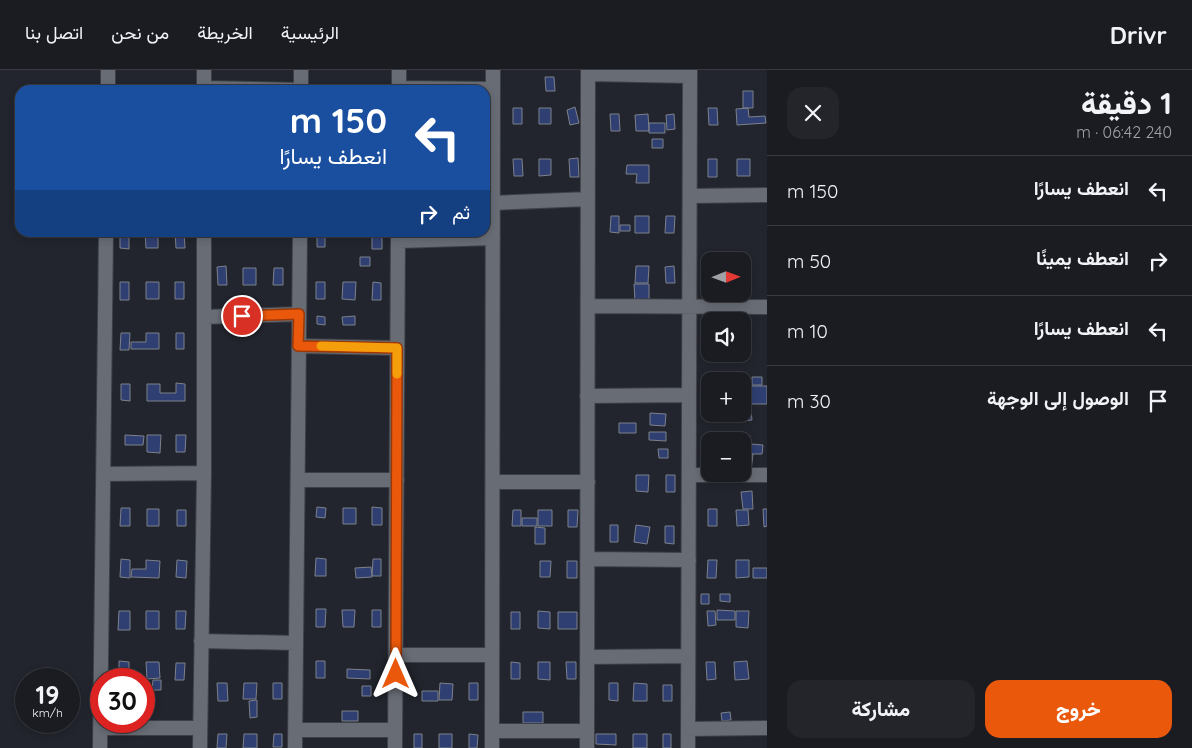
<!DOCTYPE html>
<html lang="ar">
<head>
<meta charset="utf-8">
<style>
  body { margin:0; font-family:Quicksand,Vazirmatn,sans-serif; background:#23252a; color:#f1f3f6; direction:rtl; height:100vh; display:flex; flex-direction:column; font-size:19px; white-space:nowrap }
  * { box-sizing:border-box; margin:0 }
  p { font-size:16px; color:#9fa1a5 }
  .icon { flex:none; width:28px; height:28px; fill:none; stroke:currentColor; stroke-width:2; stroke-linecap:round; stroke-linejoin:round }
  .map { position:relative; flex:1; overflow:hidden; direction:ltr }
  .sheet { display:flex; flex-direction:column; background:#1a1c22; width:425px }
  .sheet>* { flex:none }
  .top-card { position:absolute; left:15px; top:15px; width:475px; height:152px; border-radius:15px; box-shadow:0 2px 8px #0003,0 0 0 1px #383a40; direction:rtl; background:#1a4fa0; color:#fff; overflow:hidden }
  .needle { width:32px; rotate:89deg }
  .buttons { position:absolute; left:701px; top:182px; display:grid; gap:10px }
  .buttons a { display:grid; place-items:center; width:50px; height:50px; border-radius:10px; background:#1a1c22; box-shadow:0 2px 8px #0003,0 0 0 1px #383a40; font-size:25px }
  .speed { position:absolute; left:15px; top:598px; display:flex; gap:10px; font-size:25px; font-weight:700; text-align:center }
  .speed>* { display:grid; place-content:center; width:65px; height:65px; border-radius:50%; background:#1a1c22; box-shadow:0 2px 8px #0003,0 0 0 1px #383a40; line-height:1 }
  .speed small { font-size:12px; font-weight:400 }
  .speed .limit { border:8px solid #d22; background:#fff; color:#111 }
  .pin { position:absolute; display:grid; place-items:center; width:42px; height:42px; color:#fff; margin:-21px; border:2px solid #fff; border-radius:50%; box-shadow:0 1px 5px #0007 }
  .me { position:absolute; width:55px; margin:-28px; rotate:0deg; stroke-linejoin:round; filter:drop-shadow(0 0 4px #0008) }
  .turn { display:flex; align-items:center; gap:18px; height:105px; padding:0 20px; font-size:22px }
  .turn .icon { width:65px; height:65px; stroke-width:2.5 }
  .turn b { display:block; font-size:35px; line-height:42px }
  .then { display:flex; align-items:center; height:48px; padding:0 20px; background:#0003; gap:10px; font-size:19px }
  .round { display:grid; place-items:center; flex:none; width:52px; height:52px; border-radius:15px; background:#23252a }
  .overview { display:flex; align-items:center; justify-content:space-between; height:85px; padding:0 20px }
  h1 { font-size:30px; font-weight:800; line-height:38px }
  .button { display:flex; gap:10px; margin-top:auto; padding:10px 20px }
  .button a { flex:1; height:58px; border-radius:15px; background:#ea580c; color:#fff; font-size:20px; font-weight:800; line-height:58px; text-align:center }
  .button a+a { background:#23252a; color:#f1f3f6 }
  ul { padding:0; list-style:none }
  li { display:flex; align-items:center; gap:15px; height:70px; padding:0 20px; border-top:1px solid #383a40 }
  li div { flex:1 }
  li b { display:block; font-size:19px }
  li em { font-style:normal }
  header { display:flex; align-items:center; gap:30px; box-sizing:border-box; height:70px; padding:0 25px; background:#1a1c22; border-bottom:1px solid #383a40 }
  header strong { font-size:24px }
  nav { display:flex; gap:28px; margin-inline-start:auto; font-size:18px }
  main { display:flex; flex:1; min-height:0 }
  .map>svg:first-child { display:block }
  .building { fill:#2f3f72; stroke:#7d818a }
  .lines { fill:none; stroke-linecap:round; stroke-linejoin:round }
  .minor-casing { stroke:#3e4047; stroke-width:16 }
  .minor { stroke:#686c75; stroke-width:14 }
  .route-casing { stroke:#983908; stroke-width:12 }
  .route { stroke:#ea580c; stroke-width:9 }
  .slow { stroke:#f59e0b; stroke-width:9 }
</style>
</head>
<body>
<header>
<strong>Drivr</strong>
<nav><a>الرئيسية</a><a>الخريطة</a><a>من نحن</a><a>اتصل بنا</a></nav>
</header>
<main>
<section class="sheet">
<div class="overview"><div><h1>1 دقيقة</h1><p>240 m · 06:42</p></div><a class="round"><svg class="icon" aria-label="close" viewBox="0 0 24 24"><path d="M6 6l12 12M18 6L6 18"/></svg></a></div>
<ul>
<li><svg class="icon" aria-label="left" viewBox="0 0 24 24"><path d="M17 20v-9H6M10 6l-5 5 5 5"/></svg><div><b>انعطف يسارًا</b></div><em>150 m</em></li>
<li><svg class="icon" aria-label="right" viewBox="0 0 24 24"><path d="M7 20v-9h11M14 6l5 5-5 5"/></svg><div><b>انعطف يمينًا</b></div><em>50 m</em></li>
<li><svg class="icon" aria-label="left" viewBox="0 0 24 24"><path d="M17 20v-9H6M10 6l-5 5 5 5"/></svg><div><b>انعطف يسارًا</b></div><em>10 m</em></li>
<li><svg class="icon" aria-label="arrive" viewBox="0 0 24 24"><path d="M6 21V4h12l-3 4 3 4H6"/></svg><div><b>الوصول إلى الوجهة</b></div><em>30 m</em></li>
</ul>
<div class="button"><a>خروج</a><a>مشاركة</a></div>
</section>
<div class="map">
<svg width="767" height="678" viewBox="0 0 767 678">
  <rect width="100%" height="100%" fill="#22252d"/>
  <path class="building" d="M545,7H554L555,21H546Z
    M743,21H753V38H743Z
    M575,37L579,53L570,55L567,40Z
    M513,38H522V54H513Z
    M539,38H551V54H539Z
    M708,38H717L718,55H709Z
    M748,38L749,47L765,46L766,53L737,55L736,39Z
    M610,44H619L620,61H611Z
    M648,44L649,61H636L635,45Z
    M674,44L675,59L667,60L666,45Z
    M649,53H665V63H649Z
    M652,69H663V78H652Z
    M578,88L579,107H570L569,89Z
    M513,89H522L523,106H514Z
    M539,89H551V105L539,106Z
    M708,89H717V107H708Z
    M737,89H750V106H737Z
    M627,95H649V113H636L637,104H626Z
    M611,146H619V163L610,162Z
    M635,146H649V163H635Z
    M666,146H675L674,163H665Z
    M620,155H630V161H620Z
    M120,162H129V179L120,178Z
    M145,162H158V178H146Z
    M175,162H184L185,178H176Z
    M317,162H325V177H317Z
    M372,162H382V179H372Z
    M360,187H370V196H360Z
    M226,196L227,215H218L217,197Z
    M636,196H649L648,213H635Z
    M674,196L675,213H666L665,197Z
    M243,198H256V215H243Z
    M274,198H283V215H273Z
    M120,212H129V230H120Z
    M146,212H159V229H146Z
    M175,212H184V229H175Z
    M316,212H325V229H316Z
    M343,212H356L355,230L342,229Z
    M373,212L381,213V230H372Z
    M634,214H649V230L635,231Z
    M317,246L325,247V255L317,254Z
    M355,246V255H343L342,247Z
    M121,263H130L129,280H120Z
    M146,263H159V279H131V272H146Z
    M176,263H184V279H176Z
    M742,264H750L749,280H742Z
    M752,307H762V315H752Z
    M176,313L185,314V331H147V314H160V323H176Z
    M121,314H130V331L121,330Z
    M749,316H767V334H749Z
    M751,342L752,350L743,351L742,343Z
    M650,343L666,344L665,356L650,355Z
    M719,344H731V349L720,350Z
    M619,353H636V363H619Z
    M649,362H666V371L649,370Z
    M125,365L144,366L143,375H125Z
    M147,365H161L160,383L147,382Z
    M176,365H186L185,382H176Z
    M716,366H750L749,376H742V371H716Z
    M751,374L763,375L762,384H750Z
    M658,379H668V388H659Z
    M744,384H753L751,401L742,400Z
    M636,405H649L648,422L636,421Z
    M666,405H675V422H666Z
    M752,421L753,439H743L741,422Z
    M317,437L326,438L325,448L316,447Z
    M372,437L382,438V455H372Z
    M121,438H130V456H120Z
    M343,438H356V454H343Z
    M147,439H159V456H147Z
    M708,439H717V456H708Z
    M763,439H767V456L764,457Z
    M177,440H186V456H177Z
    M513,440H521V456H512Z
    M538,440H552V456H538Z
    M568,440H578L577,457H568Z
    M736,440H748L749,455L737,456Z
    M522,448H537V456H522Z
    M610,455H618V472H610Z
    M636,455L650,457L647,474L634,472Z
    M665,456H674V474L665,473Z
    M535,457L545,458V474H535Z
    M316,488L326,489V506H315Z
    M121,489L130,490V508L120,507Z
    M373,489H381V506H372Z
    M146,490L160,491L159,508L131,507L132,499H146Z
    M177,490L187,491L186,508L176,507Z
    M708,490H717L716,508H707Z
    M736,490H749V507L736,508Z
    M540,491H551L550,507H540Z
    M567,491H577V508H567Z
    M371,497L372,507L356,508L355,498Z
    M753,498H767V508H753Z
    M701,524H709V534H701Z
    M720,524H730V532L720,531Z
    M316,539H326L325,557H316Z
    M342,540H355L354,557H343Z
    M372,540H381V557H372Z
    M717,540L735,541V550H717Z
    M119,541H130V560H118Z
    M146,541H159V559H146Z
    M176,541H186L185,559H176Z
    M538,541L550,542V559L538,558Z
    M707,541H715L716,555L708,556Z
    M736,541H749L748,558L736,557Z
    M511,542H520V559H511Z
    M558,542H577V559H558Z
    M119,591L129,592V609H119Z
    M316,591H325V608H316Z
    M747,591L749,609L735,610L734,592Z
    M146,592H159L160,608L147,609Z
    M511,592L520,593V609H511Z
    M538,592H550V610L538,609Z
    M566,592H576V609H567Z
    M706,592H715L716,609L707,610Z
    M176,593H185L184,610H175Z
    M347,599L370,600V609L347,608Z
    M153,610H161V620H152Z
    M217,613H227L228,631H218Z
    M244,613H257L256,629H243Z
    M273,613H282V629H273Z
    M440,613L453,614L452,630H439Z
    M469,613H478V630H469Z
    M609,613H618V631L609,630Z
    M634,613L647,614V631H633Z
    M663,615H672V631H663Z
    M362,616H371V626H362Z
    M422,621H438V631H422Z
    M257,630V647L250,648L249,631Z
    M342,641H358V651H342Z
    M523,642H543V653H523Z
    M730,642L731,650L722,651L721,643Z
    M218,664H227L226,678H217Z
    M244,664H257V678H243Z
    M274,664H282V677H273Z
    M414,664H422V678H414Z
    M439,664H452V678H439Z
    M469,664L478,665L477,678H469Z
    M596,664H616V675L596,674Z
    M633,664H647V678H633Z
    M663,664H671V678H663Z"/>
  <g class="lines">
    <defs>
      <path id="minor" d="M204,0V20
        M588,4L690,6
        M204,18L301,20
        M399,18L493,19
        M108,20V0
        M301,20V0
        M399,20V0
        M690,126L767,125
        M493,133L588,129
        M398,171L493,168
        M588,236L767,237
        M204,247L299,244
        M299,276L397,278
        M587,326L689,325
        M103,404L204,403
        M689,405H767
        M298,410H397
        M493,412H588
        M588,489L689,490
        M201,571L296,573
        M396,585H492
        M587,587L688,586
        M100,658H200
        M688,659L767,658
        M295,660H395
        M492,661H587
        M100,678L106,162
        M200,678L204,403V162
        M295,678L300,162
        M395,678L398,162
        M492,678L493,0
        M587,678L588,0
        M688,678L690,0"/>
    </defs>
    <use href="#minor" class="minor-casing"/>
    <use href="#minor" class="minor"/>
  </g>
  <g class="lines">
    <defs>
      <path id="route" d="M242,246L299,244L298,276L397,278L396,604"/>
    </defs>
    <use href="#route" class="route-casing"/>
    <use href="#route" class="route"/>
    <path class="slow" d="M321,276L397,278V304"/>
  </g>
</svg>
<div class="buttons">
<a><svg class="needle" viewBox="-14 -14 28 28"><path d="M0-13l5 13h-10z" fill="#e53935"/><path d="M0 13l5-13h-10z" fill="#9fa1a5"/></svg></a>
<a><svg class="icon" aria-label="sound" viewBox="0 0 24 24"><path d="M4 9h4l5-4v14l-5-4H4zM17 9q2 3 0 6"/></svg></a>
<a>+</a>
<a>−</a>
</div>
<div class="speed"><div>19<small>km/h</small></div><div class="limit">30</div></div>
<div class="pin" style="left:242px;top:246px;background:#d93025"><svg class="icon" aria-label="arrive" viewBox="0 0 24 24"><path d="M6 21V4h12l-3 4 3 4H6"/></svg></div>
<svg class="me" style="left:396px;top:604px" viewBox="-20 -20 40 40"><path d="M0-17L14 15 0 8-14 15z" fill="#ea580c" stroke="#fff" stroke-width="4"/></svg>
<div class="top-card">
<div class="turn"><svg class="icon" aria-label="left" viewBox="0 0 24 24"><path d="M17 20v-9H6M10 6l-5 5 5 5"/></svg><div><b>150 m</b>انعطف يسارًا</div></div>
<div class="then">ثم<svg class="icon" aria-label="right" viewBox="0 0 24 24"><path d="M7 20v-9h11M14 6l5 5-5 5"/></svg></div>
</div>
</div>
</main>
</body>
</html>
